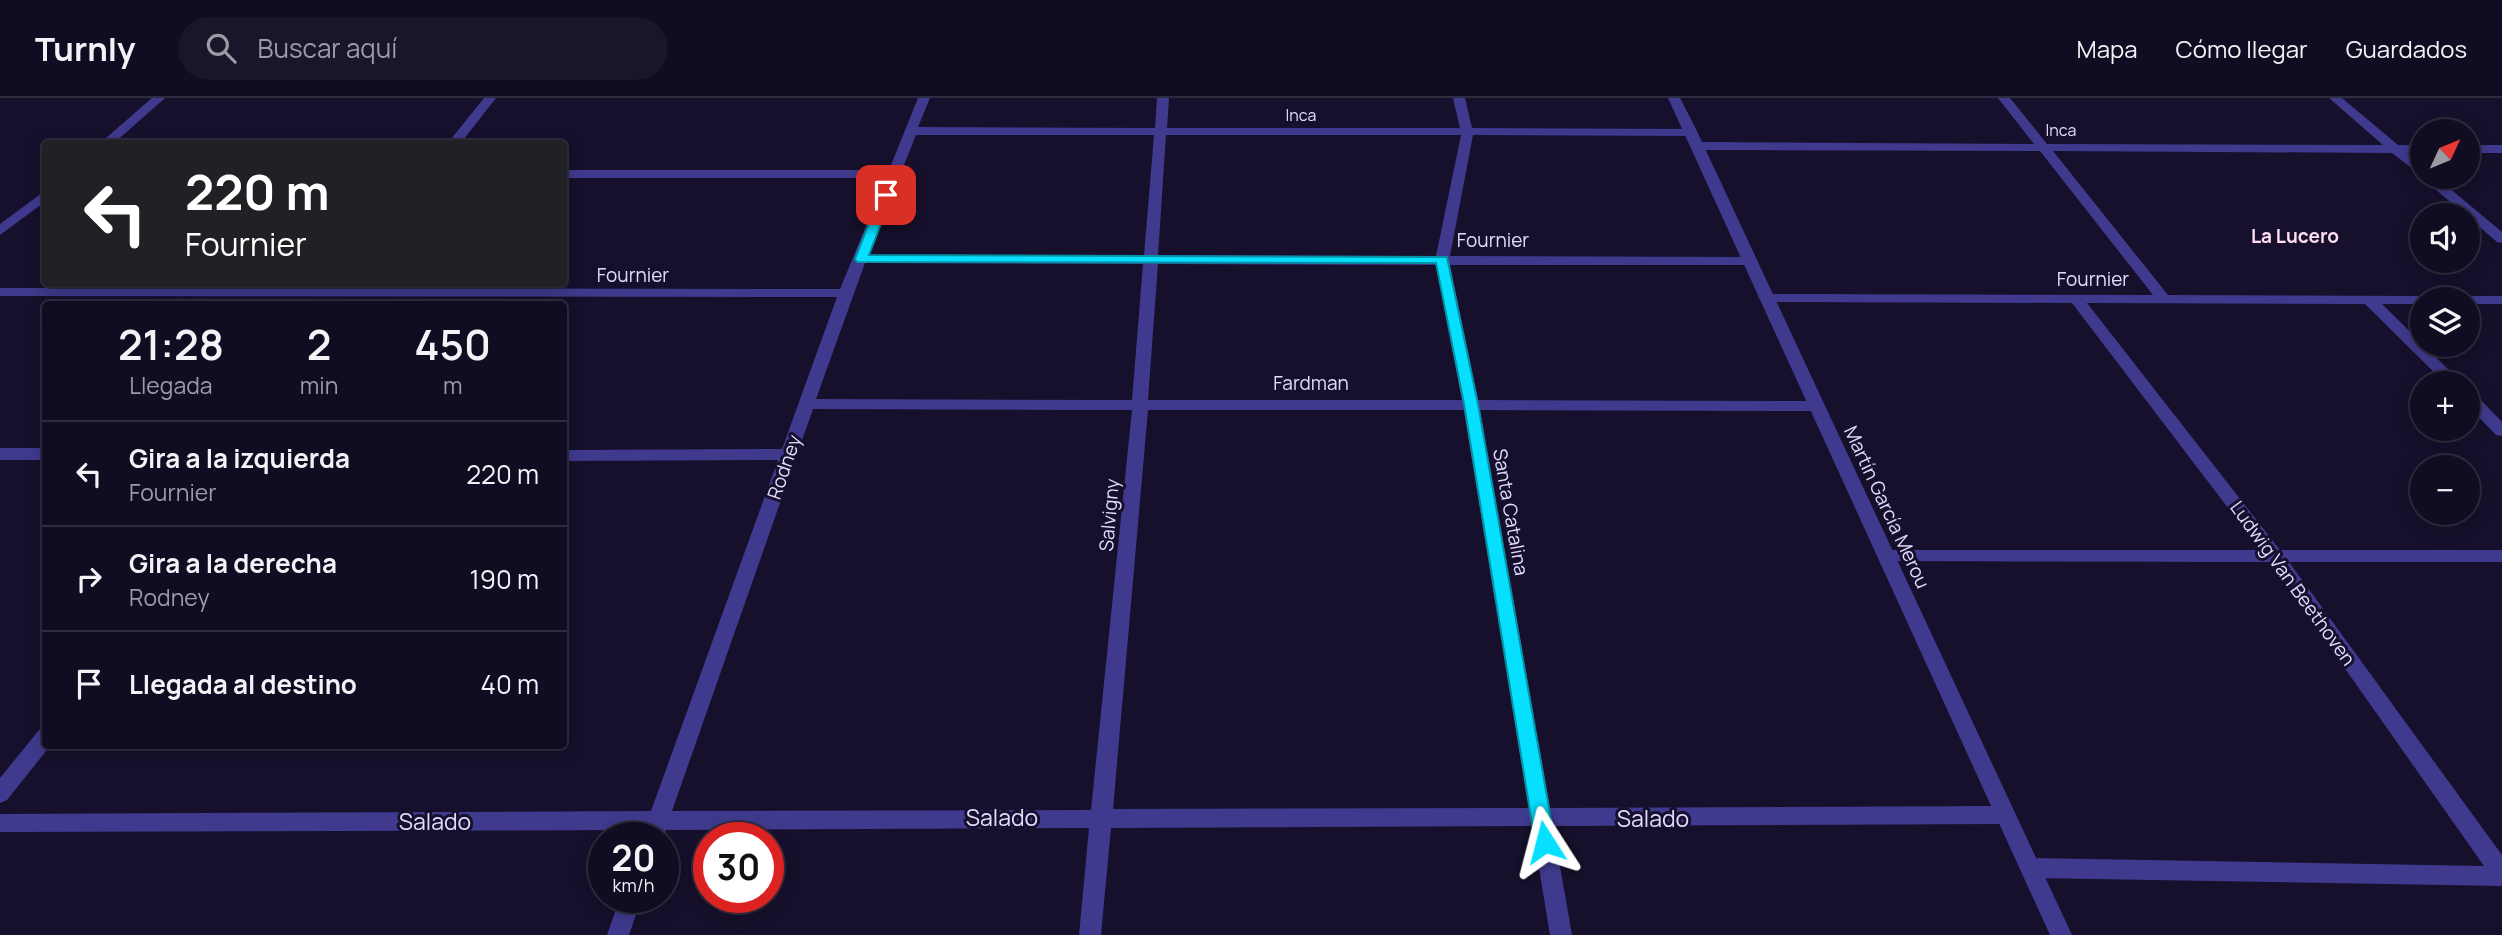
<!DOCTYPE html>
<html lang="es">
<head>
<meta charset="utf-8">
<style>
  body { margin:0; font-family:Manrope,sans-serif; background:#19152a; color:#f1f3f6; height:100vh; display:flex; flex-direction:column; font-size:26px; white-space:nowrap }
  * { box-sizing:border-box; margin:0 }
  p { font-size:23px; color:#9c9ba5 }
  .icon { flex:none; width:38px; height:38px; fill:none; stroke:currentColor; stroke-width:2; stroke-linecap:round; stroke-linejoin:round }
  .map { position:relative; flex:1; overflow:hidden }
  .drawer { position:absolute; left:42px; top:203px; width:525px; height:448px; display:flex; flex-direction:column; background:#100c21; border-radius:7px; box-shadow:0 4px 18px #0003,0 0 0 2px #302c3f }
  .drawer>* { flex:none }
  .hud { position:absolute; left:42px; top:42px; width:525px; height:147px; border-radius:7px; box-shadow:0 4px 18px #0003,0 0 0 2px #302c3f; background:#202124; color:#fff; overflow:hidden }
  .needle { width:46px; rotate:46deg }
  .controls { position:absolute; left:2410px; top:21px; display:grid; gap:14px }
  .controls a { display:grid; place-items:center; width:70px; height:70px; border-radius:50%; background:#100c21; box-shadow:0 4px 18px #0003,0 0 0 2px #302c3f; font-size:35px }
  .speed { position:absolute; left:588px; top:724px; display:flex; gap:14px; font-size:35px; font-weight:700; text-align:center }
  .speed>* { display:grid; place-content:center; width:91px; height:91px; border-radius:50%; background:#100c21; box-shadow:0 4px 18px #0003,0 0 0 2px #302c3f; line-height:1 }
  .speed small { font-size:18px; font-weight:400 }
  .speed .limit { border:10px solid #d22; background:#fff; color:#111 }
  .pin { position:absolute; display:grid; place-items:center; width:60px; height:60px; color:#fff; margin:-30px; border-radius:14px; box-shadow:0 4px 10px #0006 }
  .me { position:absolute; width:77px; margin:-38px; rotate:351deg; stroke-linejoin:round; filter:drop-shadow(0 0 5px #0008) }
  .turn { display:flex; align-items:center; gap:24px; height:147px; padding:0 28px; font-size:32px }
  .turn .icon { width:91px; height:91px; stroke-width:2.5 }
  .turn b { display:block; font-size:49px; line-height:60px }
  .eta { display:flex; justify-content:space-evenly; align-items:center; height:119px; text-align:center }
  .eta b { font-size:42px; font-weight:600; line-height:49px }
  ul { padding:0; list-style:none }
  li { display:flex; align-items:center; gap:21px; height:105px; padding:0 28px; border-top:2px solid #302c3f }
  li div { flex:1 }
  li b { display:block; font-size:26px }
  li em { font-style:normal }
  header { display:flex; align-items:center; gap:42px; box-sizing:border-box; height:98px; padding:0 35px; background:#100c21; border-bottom:2px solid #302c3f }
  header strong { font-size:33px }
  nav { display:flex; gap:38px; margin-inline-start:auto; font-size:24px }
  .search { width:490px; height:63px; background:#19152a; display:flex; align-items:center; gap:18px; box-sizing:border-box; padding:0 24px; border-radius:38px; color:#9c9ba5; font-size:26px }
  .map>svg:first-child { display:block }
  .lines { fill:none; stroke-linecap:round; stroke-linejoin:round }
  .minor { fill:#3f3a8d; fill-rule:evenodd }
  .tertiary { fill:#3f3a8d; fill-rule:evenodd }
  .route { fill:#07dfff; stroke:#0591a6; stroke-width:2 }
  .labels { text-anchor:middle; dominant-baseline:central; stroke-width:6; stroke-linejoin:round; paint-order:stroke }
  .far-street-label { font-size:16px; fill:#e1dbff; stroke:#16102c }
  .far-quarter-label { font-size:19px; font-weight:bold; fill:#ffddf2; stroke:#16102c }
  .street-label { font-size:19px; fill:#e1dbff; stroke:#16102c }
  .near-street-label { font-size:23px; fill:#e1dbff; stroke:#16102c }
</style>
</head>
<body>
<header>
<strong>Turnly</strong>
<div class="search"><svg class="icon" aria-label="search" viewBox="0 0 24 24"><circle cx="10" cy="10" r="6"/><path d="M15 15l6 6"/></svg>Buscar aquí</div>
<nav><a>Mapa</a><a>Cómo llegar</a><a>Guardados</a></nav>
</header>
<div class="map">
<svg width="2502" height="837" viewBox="0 0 2502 837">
  <rect width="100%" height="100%" fill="#16102c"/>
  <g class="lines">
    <path class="minor" d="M484,0H496L460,46H447Z
      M918,0H930L918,29L1155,30L1157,0H1169L1167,30H1460L1453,0H1465L1472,30L1695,31L1697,34L1691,38L1473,37L1450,158L1747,159L1754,163L1747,167H1450L1478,302L1816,303L1824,308L1816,313L1480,312L1550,710L2005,708L2013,711L2016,717L2013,723L2005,726L1553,728L1572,837H1550L1532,728L1111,730L1101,837H1079L1089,730L666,732L663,740H641L644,732L0,734V716L651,713L778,362L564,363V352L782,351L837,199L0,198V190L840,191L886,80H564V72H889ZM916,37H1154L1144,157H868ZM1166,37H1461L1436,158L1158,157ZM865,165L1143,166L1132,302L816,301ZM1158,166L1436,167L1462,302H1148ZM813,311L1132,312L1091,712L672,713ZM1148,312H1464L1529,710L1113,711Z
      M1998,0H2010L2047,46L2383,47L2329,0H2342L2398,47H2422V55H2407L2422,67V78L2392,55L2053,53L2168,197L2422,198L2429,201H2422V206H2382L2462,285H2445L2365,206L2087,205L2280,452H2502V464H2289L2502,757V788L2031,780L2023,777L2020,770L2023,763L2031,760L2484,768L2270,464L1881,463L1878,458L1881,453L1887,452H2260L2072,205L1765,204L1758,200L1765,196L2153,197L2040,53L1699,52L1693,48L1699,44L2034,46Z
      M2468,47H2502V55H2468Z
      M2421,79H2436L2502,134V145L2497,144Z
      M2468,198H2502V206H2468V201H2461Z
      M2468,294L2474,295L2502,324V338L2496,337L2468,308Z
      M0,350H46V362H0Z
      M46,630V648H50L7,702L0,705V680L39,632Z
      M620,800H642L629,837H607Z"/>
    <path class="tertiary" d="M152,0H165L113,46H99Z
      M1668,0H1680L1695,29L2072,837H2050Z
      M46,92V103L0,137V126Z"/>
  </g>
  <path class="route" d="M886,93L892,97L869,157L1447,159L1478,306L1555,744L1552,750L1545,752L1538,750L1535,744L1464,306L1436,165L857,164L855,161L880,97Z"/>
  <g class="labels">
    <g class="far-street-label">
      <text x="1301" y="17">Inca</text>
      <text x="2061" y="32">Inca</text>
    </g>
    <g class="far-quarter-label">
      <text x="2295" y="138">La Lucero</text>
    </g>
    <g class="street-label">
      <text x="1493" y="142">Fournier</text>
      <text x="633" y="177">Fournier</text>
      <text x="2093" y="181">Fournier</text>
      <text x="1311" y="285">Fardman</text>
      <text transform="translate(784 369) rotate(-71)">Rodney</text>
      <text transform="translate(1887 409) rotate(65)">Martín García Merou</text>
      <text transform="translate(1511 414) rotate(80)">Santa Catalina</text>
      <text transform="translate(1109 417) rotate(-85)">Salvigny</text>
      <text transform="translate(2293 485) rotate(54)">Ludwig Van Beethoven</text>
    </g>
    <g class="near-street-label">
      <text x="1002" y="719">Salado</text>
      <text x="1653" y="720">Salado</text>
      <text x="435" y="723">Salado</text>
    </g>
  </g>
</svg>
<div class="controls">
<a><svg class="needle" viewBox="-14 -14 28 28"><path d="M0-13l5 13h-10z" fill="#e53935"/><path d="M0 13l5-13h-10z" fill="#9c9ba5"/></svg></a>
<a><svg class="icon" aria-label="sound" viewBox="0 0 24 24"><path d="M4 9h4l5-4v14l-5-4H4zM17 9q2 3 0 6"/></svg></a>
<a><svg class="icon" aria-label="layers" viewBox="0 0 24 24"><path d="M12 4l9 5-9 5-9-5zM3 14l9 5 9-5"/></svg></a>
<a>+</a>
<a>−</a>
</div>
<div class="speed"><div>20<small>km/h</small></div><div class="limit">30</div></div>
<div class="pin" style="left:886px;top:97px;background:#d93025"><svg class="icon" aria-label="arrive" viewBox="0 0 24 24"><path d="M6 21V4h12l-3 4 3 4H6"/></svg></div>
<svg class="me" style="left:1545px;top:744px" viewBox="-20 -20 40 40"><path d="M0-17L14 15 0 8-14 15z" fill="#07dfff" stroke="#fff" stroke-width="4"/></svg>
<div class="hud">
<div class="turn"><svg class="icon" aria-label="left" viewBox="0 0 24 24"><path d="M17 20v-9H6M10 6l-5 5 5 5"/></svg><div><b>220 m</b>Fournier</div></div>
</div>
<section class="drawer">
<div class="eta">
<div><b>21:28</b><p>Llegada</p></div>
<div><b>2</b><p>min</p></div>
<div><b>450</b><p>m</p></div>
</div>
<ul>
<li><svg class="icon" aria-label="left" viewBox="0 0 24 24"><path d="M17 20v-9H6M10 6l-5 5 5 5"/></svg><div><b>Gira a la izquierda</b><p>Fournier</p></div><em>220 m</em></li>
<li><svg class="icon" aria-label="right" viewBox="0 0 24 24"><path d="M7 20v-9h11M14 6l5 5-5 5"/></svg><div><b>Gira a la derecha</b><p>Rodney</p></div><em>190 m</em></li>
<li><svg class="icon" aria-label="arrive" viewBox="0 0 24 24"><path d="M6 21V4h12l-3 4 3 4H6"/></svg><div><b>Llegada al destino</b></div><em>40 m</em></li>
</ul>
</section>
</div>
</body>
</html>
